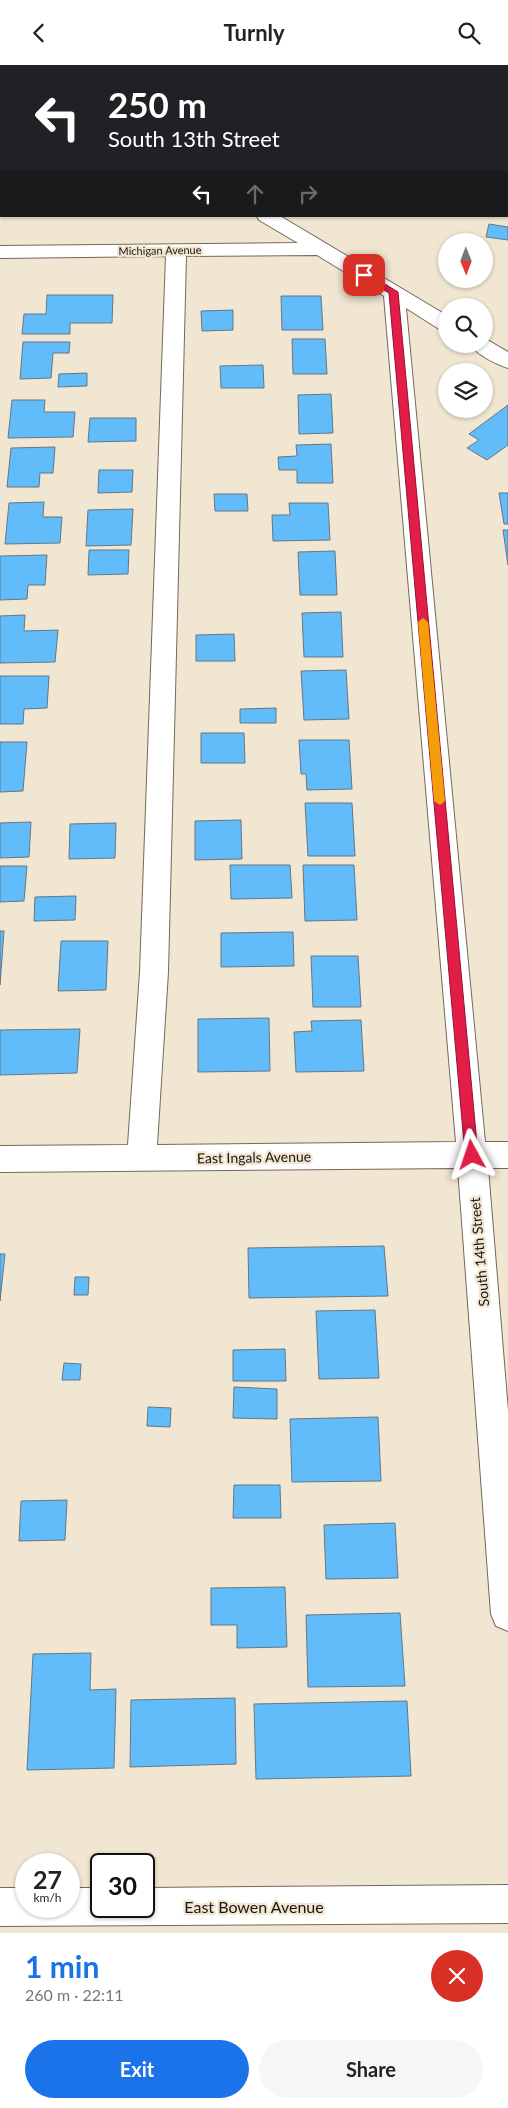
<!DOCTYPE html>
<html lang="en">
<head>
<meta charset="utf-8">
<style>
  body { margin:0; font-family:Lato,sans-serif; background:#f6f6f6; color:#222; height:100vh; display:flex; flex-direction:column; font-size:19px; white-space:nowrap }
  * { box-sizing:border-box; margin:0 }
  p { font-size:16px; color:#767676 }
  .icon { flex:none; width:28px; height:28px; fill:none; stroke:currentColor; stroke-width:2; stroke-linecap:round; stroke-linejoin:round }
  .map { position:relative; height:1868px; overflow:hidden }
  .panel { display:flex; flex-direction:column; background:#fff; flex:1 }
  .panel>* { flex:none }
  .banner { position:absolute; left:0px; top:0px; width:509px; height:152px; box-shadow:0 1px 4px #0004; background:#202124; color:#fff; overflow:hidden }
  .needle { width:32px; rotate:179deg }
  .tools { position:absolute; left:438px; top:168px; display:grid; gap:10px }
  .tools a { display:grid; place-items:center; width:55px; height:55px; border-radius:50%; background:#fff; box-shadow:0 1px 4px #0004; font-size:25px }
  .speed { position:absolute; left:15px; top:1788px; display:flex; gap:10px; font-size:25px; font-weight:700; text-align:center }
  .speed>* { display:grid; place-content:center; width:65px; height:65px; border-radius:50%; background:#fff; box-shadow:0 1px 4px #0004; line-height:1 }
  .speed small { font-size:12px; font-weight:400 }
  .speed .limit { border:2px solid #111; border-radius:8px; background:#fff; color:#111 }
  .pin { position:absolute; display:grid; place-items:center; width:42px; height:42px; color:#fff; margin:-21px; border-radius:10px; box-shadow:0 2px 8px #0006 }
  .me { position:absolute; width:55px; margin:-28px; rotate:355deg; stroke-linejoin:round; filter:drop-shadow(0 0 4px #0008) }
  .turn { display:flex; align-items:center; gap:18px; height:105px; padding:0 25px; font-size:22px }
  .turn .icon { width:65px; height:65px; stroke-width:2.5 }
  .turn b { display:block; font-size:35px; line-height:42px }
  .lanes { display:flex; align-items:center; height:48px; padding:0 25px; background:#0003; justify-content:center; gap:25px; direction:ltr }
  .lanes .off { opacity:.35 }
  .round { display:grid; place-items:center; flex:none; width:52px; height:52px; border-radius:26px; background:#f6f6f6 }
  .headline { display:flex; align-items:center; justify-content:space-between; height:85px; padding:0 25px }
  h1 { font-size:30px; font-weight:700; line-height:38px; color:#1a73e8 }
  .cta { display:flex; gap:10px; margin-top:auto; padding:10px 25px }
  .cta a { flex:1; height:58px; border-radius:30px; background:#1a73e8; color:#fff; font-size:20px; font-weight:700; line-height:58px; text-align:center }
  .cta a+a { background:#f6f6f6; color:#222 }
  header { display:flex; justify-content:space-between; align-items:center; height:65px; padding:0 25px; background:#fff; font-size:22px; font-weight:700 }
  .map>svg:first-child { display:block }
  .building { fill:#62bcf9; stroke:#657784 }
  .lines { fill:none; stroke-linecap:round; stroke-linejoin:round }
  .minor-casing { stroke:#736a58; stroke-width:2 }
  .minor { fill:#fff; fill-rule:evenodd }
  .route { fill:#e11d48; stroke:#92132f }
  .slow { fill:#f59e0b }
  .labels { text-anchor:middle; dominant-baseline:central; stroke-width:4.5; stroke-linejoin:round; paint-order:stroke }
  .far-street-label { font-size:11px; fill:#1a160f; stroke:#f0e6d1 }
  .street-label { font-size:14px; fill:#1a160f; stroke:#f0e6d1 }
  .near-street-label { font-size:16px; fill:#1a160f; stroke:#f0e6d1 }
</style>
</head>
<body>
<header><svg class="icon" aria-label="back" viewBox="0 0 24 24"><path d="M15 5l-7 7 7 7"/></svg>Turnly<svg class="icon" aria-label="search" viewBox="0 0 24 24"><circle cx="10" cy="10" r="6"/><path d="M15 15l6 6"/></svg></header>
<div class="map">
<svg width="508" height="1868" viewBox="0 0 508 1868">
  <rect width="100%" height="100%" fill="#f0e6d1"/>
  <path class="building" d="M489,159L508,162V175L486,172Z
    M47,230H113L112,258H70V269H22L24,249H46Z
    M281,231H321L323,265H282Z
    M233,245V265L202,266L201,246Z
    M292,274H325L327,309H293Z
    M23,277H70L69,288H53L51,313L20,314Z
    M263,300L264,323H221L220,301Z
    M87,308V321L58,322L59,309Z
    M331,329L333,368L299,369L298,330Z
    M12,335H45L44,347H75L73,372L8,373Z
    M508,340V380L487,395L467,383L479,375L469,369Z
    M90,353H136V376L88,377Z
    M331,379L333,418H297V405H279L278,392L297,391L296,380Z
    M55,382L53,408H40L39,422H7L11,383Z
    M99,405H133L132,427L98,428Z
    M499,428H508V459H504Z
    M214,429H247L248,446H215Z
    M44,437L43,452H62L60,478L5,479L9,438Z
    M289,438H328L330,475L273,476L272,450H290Z
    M133,444L131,480L86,481L88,445Z
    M503,465H508V500Z
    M89,485H129L128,509L88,510Z
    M335,486L337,530H300L298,487Z
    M47,490L45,520H28L27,534L0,535V491Z
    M341,547L343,592H304L302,548Z
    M25,550L24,566L58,565L55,597L0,598V551Z
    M234,569L235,596H196V570Z
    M346,605L349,654L304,655L301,606Z
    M0,611H49L47,643L24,644L23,659H0Z
    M276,643V658H240V644Z
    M201,668H244L245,698H201Z
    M299,675H349L352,724L307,725L306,709H301Z
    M0,677H27L23,726L0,727Z
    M305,738H352L355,791H308Z
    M241,755L242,794L195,795V756Z
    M31,757L29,792L0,793V758Z
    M116,758L115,793L69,794L70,759Z
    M230,800H290L292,833L231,834Z
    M303,800H354L357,855L305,856Z
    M0,801H27L24,836L0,837Z
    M76,831L75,855L34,856L35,832Z
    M0,866H4L0,920Z
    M293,867L294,901L221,902V868Z
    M61,876H108L106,925L58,926Z
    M311,891H358L361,942H313Z
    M269,953L270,1006L198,1007V954Z
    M361,955L364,1006L296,1007L294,967L312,966L311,956Z
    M80,964L77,1008L0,1010V965Z
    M384,1181L388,1231L249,1233L248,1183Z
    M0,1189H5L0,1236Z
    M75,1212H89L88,1230H74Z
    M375,1245L379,1313L319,1314L316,1246Z
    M285,1284L286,1316H233V1285Z
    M64,1298L81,1299L80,1315H62Z
    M234,1322L277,1324V1354L233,1353Z
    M148,1342L171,1343L170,1362L147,1361Z
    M378,1352L381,1416L292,1417L290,1354Z
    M234,1420H280L281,1453H233Z
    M67,1435L65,1475L19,1476L21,1436Z
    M395,1458L398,1513L326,1514L324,1460Z
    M285,1522L287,1582L237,1583V1560H211V1523Z
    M400,1548L405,1621L308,1622L306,1550Z
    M91,1588L90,1625L116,1624L114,1703L27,1705L33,1589Z
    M235,1633L236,1699L130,1702L131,1635Z
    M407,1636L411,1711L256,1714L254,1639Z"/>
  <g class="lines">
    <defs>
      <path id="minor" d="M0,0H14L15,1H1V5Z
        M305,0H323L324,1H306Z
        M257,151H280L446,250V265L439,264L406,243L485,1077H508V1103H488L508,1346V1566L496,1561L491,1549L458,1103L0,1107V1081L128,1080L140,907L166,191L0,193V181L298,178L259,155ZM317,190L384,231L456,1077L157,1080L168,907L186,191Z
        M484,273L508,287V303C496,299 477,290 470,279H484Z
        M508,1820V1858L0,1861V1823H26V1841H69V1823H101V1841H144V1823Z"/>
    </defs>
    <use href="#minor" class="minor-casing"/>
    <use href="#minor" class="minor"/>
  </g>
  <path class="route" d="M361,208H367L398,227L478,1090L476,1094L472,1096L467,1094L465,1090L389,228L361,211Z"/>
  <path class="slow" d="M423,553L428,557L445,736L440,740L434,736L418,557Z"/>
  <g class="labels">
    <g class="far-street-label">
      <text transform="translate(160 185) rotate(-1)">Michigan Avenue</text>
    </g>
    <g class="street-label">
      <text transform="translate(254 1092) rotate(-1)">East Ingals Avenue</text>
      <text transform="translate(479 1187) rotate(-95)">South 14th Street</text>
    </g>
    <g class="near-street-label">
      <text x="254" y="1841">East Bowen Avenue</text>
    </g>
  </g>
</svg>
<div class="tools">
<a><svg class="needle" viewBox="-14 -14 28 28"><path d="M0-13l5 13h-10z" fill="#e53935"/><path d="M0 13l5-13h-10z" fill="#767676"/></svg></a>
<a><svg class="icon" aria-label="search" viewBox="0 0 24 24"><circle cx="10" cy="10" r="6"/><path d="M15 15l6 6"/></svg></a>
<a><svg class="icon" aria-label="layers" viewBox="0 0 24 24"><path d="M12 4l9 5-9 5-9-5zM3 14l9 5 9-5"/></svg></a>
</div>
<div class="speed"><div>27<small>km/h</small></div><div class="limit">30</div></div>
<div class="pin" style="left:364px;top:210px;background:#d93025"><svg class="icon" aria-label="arrive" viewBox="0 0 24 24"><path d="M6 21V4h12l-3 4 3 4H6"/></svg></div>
<svg class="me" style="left:472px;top:1090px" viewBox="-20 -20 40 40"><path d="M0-17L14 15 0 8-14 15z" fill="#e11d48" stroke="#fff" stroke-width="4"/></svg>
<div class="banner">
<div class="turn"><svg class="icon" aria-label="left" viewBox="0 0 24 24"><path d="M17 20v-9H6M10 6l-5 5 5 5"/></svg><div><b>250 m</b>South 13th Street</div></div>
<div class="lanes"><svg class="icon" aria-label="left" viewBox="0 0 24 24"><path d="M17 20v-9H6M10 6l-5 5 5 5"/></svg><svg class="icon off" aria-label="ahead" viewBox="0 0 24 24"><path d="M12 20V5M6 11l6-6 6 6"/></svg><svg class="icon off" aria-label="right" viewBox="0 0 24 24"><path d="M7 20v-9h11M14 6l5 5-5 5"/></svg></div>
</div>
</div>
<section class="panel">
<div class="headline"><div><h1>1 min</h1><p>260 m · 22:11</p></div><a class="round" style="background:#d93025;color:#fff"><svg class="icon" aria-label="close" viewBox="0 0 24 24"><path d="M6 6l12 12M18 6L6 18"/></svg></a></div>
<div class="cta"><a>Exit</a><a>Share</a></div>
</section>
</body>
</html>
